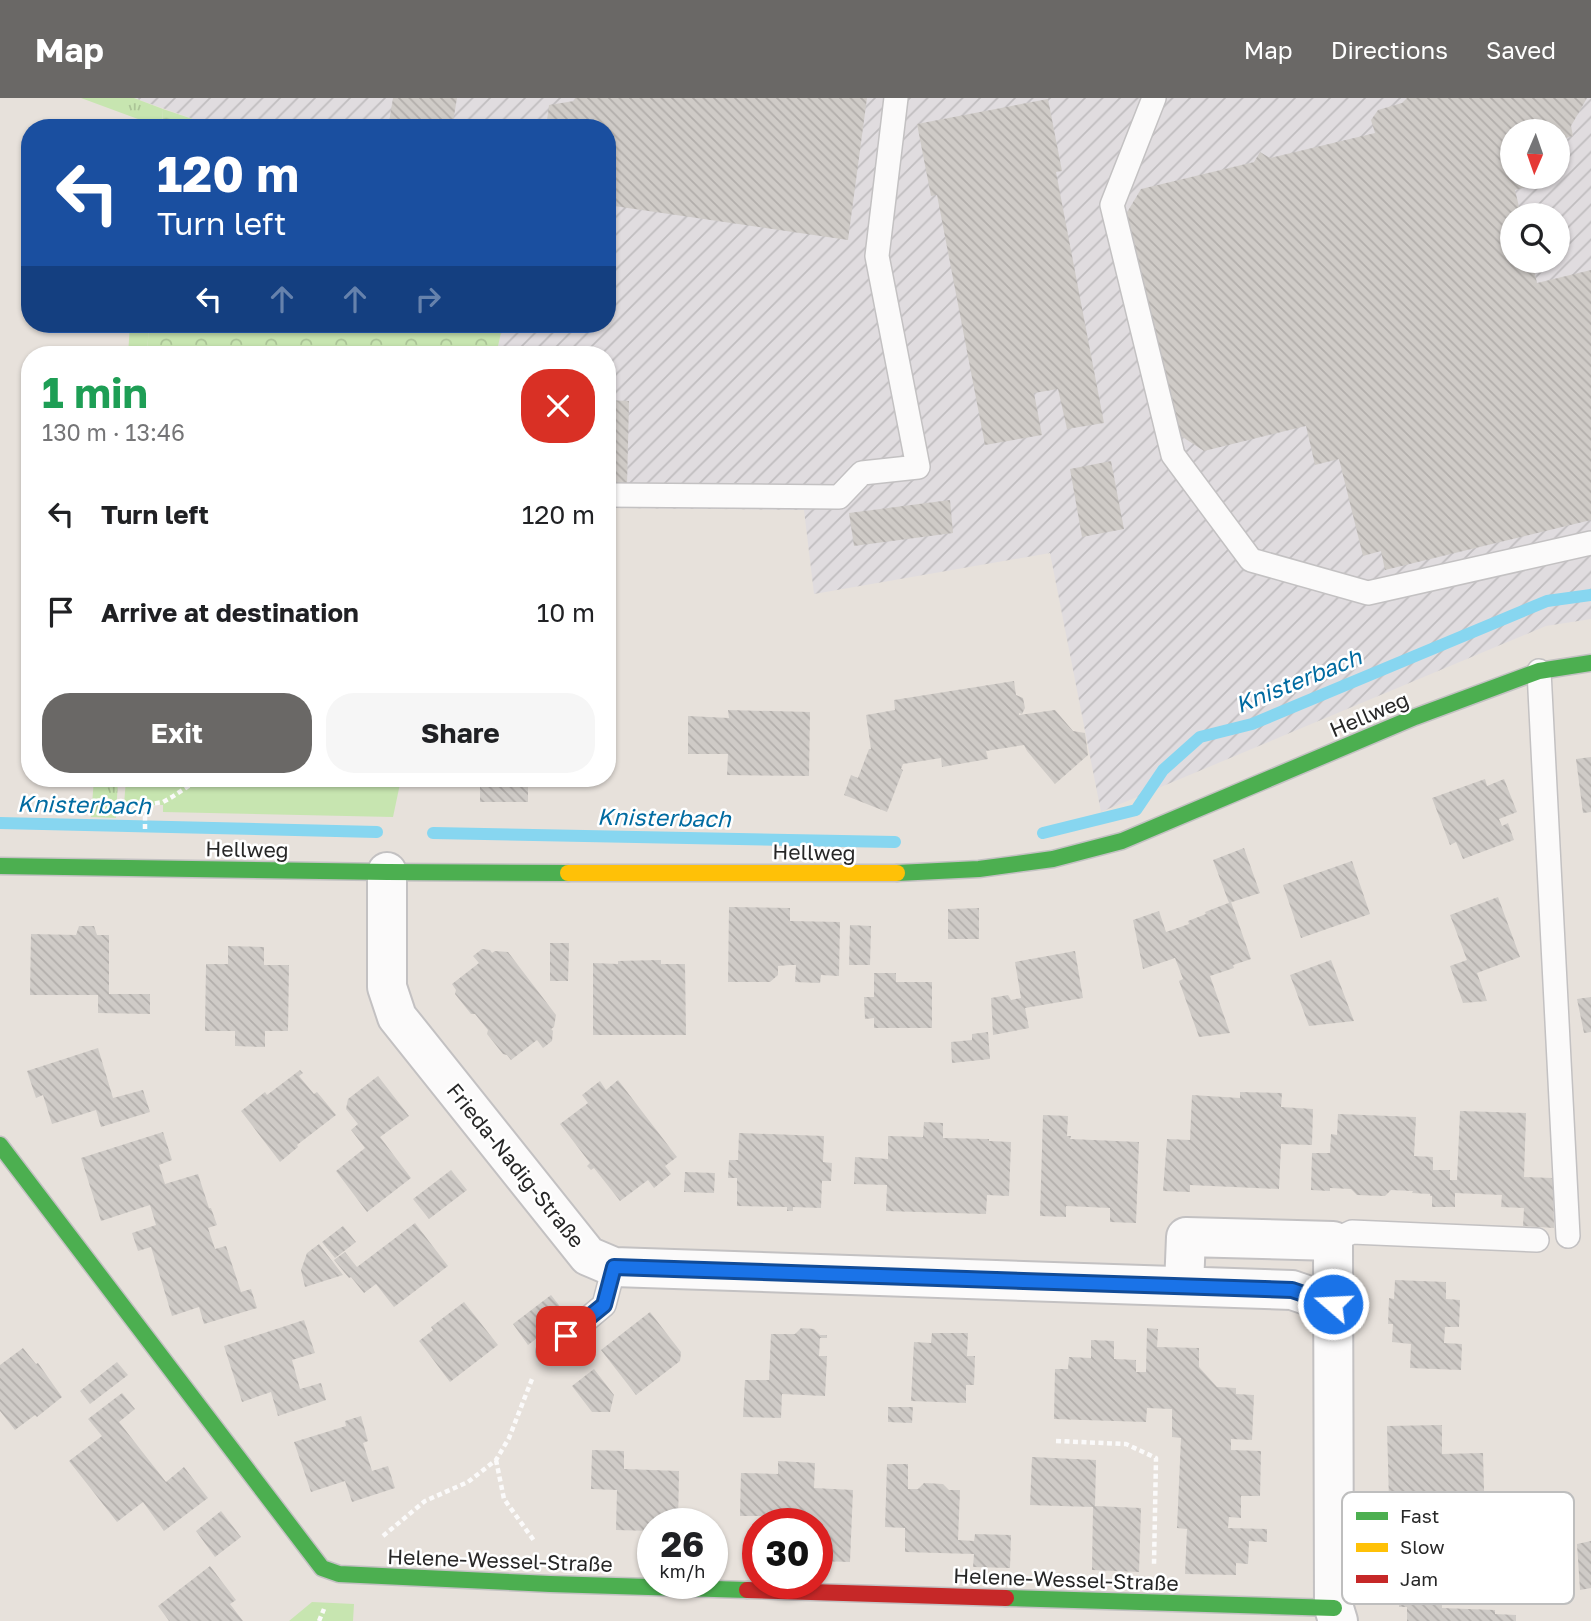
<!DOCTYPE html>
<html lang="en">
<head>
<meta charset="utf-8">
<style>
  body { margin:0; font-family:"Golos Text",sans-serif; background:#f6f6f6; color:#202124; height:100vh; display:flex; flex-direction:column; font-size:26px; white-space:nowrap }
  * { box-sizing:border-box; margin:0 }
  p { font-size:23px; color:#757577 }
  .icon { flex:none; width:38px; height:38px; fill:none; stroke:currentColor; stroke-width:2; stroke-linecap:round; stroke-linejoin:round }
  .map { position:relative; flex:1; overflow:hidden }
  .details { position:absolute; left:21px; top:248px; width:595px; height:441px; display:flex; flex-direction:column; background:#fff; border-radius:28px; box-shadow:0 2px 5px #0004 }
  .details>* { flex:none }
  .top-card { position:absolute; left:21px; top:21px; width:595px; height:214px; border-radius:28px; box-shadow:0 2px 5px #0004; background:#1a4fa0; color:#fff; overflow:hidden }
  .needle { width:46px; rotate:182deg }
  .fabs { position:absolute; left:1500px; top:21px; display:grid; gap:14px }
  .fabs a { display:grid; place-items:center; width:70px; height:70px; border-radius:50%; background:#fff; box-shadow:0 2px 5px #0004; font-size:35px }
  .speed { position:absolute; left:637px; top:1410px; display:flex; gap:14px; font-size:35px; font-weight:700; text-align:center }
  .speed>* { display:grid; place-content:center; width:91px; height:91px; border-radius:50%; background:#fff; box-shadow:0 2px 5px #0004; line-height:1 }
  .speed small { font-size:18px; font-weight:400 }
  .speed .limit { border:10px solid #d22; background:#fff; color:#111 }
  .pin { position:absolute; display:grid; place-items:center; width:60px; height:60px; color:#fff; margin:-30px; border-radius:14px; box-shadow:0 4px 10px #0006 }
  .me { position:absolute; width:77px; margin:-38px; rotate:289deg; stroke-linejoin:round; filter:drop-shadow(0 0 5px #0008) }
  .turn { display:flex; align-items:center; gap:24px; height:147px; padding:0 21px; font-size:32px }
  .turn .icon { width:91px; height:91px; stroke-width:2.5 }
  .turn b { display:block; font-size:49px; line-height:60px }
  .lanes { display:flex; align-items:center; height:66px; padding:0 21px; background:#0003; justify-content:center; gap:35px; direction:ltr }
  .lanes .off { opacity:.35 }
  .round { display:grid; place-items:center; flex:none; width:74px; height:74px; border-radius:28px; background:#f6f6f6 }
  .headline { display:flex; align-items:center; justify-content:space-between; height:119px; padding:0 21px }
  h1 { font-size:42px; font-weight:700; line-height:52px; color:#1e9e55 }
  .primary-button { display:flex; gap:14px; margin-top:auto; padding:14px 21px }
  .primary-button a { flex:1; height:80px; border-radius:28px; background:#6a6866; color:#fff; font-size:28px; font-weight:700; line-height:80px; text-align:center }
  .primary-button a+a { background:#f6f6f6; color:#202124 }
  ul { padding:0; list-style:none }
  li { display:flex; align-items:center; gap:21px; height:98px; padding:0 21px }
  li div { flex:1 }
  li b { display:block; font-size:26px }
  li em { font-style:normal }
  header { display:flex; align-items:center; gap:42px; box-sizing:border-box; height:98px; padding:0 35px; background:#6a6866; color:#fff }
  header strong { font-size:33px }
  nav { display:flex; gap:38px; margin-inline-start:auto; font-size:24px }
  .map>svg:first-child { display:block }
  .industrial { fill:url(#industrial-furrows); fill-rule:evenodd }
  .grass { fill:url(#grass-tufts) }
  .forest { fill:url(#forest-crowns) }
  .park { fill:#c7e5b0 }
  .lines { fill:none; stroke-linecap:round; stroke-linejoin:round }
  .stream { stroke:#87d6f0; stroke-width:12 }
  .building { fill:url(#building-back-hatch) }
  .lane-casing { stroke:#c3c1c2; stroke-width:26 }
  .street-casing { stroke:#c3c1c2; stroke-width:42 }
  .fast-casing { stroke:#c3c1c2; stroke-width:19 }
  .slow-casing { stroke:#c3c1c2; stroke-width:19 }
  .jam-casing { stroke:#c3c1c2; stroke-width:19 }
  .path { stroke:#fbfafa; stroke-width:4.5; stroke-dasharray:5 3.5; stroke-linecap:butt }
  .lane { stroke:#fbfafa; stroke-width:23 }
  .street { stroke:#fbfafa; stroke-width:38 }
  .fast { stroke:#4caf50; stroke-width:16 }
  .slow { stroke:#ffc107; stroke-width:16 }
  .jam { stroke:#c62828; stroke-width:16 }
  .route-casing { stroke:#114b97; stroke-width:18 }
  .route { stroke:#1a73e8; stroke-width:12 }
  .labels { text-anchor:middle; dominant-baseline:central; stroke-width:5; stroke-linejoin:round; paint-order:stroke }
  .street-label { font-size:21px; fill:#272727; stroke:#fff }
  .water-label { font-size:23px; font-style:italic; fill:#016ba1; stroke:#fff }
  .key { fill:#fff; stroke:#bebebe; stroke-width:2 }
  .key-label { font-size:19px; fill:#272727 }
</style>
</head>
<body>
<header>
<strong>Map</strong>
<nav><a>Map</a><a>Directions</a><a>Saved</a></nav>
</header>
<div class="map">
<svg width="1591" height="1523" viewBox="0 0 1591 1523">
  <defs>
    <pattern id="industrial-furrows" width="10" height="10" patternUnits="userSpaceOnUse" patternTransform="scale(1.75)"><rect width="10" height="10" fill="#e0dcdf"/><path d="M-1 1l2-2M0 10L10 0M9 11l2-2" fill="none" stroke="#c0bdbf"/></pattern>
    <pattern id="grass-tufts" width="24" height="20" patternUnits="userSpaceOnUse" patternTransform="scale(1.75)"><rect width="24" height="20" fill="#c7e5b0"/><path d="M3 7l-1-3M5 7V3M7 7l1-3M15 17l-1-3M17 17v-4M19 17l1-3" fill="none" stroke="#abc497"/></pattern>
    <pattern id="forest-crowns" width="20" height="18" patternUnits="userSpaceOnUse" patternTransform="scale(1.75)"><rect width="20" height="18" fill="#c7e5b0"/><path d="M2 6a3 3 0 1 1 6 0M12 15a3 3 0 1 1 6 0" fill="none" stroke="#abc497"/></pattern>
    <pattern id="building-back-hatch" width="6" height="6" patternUnits="userSpaceOnUse" patternTransform="scale(1.75)"><rect width="6" height="6" fill="#cfcbc7"/><path d="M-1 5l2 2M0 0l6 6M5-1l2 2" fill="none" stroke="#b2aeab"/></pattern>
  </defs>
  <rect width="100%" height="100%" fill="#e7e1db"/>
  <path class="industrial" d="M134,0H1591V521L1546,528L1101,714L1050,455L814,496L804,412L607,410V257H496L503,226H607V30H219ZM1512,33H1558V79H1512ZM1512,117H1558V163H1512Z"/>
  <path class="grass" d="M81,0H134L163,11L162,30H146V24Z
    M130,226H149L147,257H128Z
    M94,681H118L116,720L91,719Z"/>
  <path class="forest" d="M163,11L219,30H162Z
    M149,226H503L496,257H147Z"/>
  <path class="park" d="M126,681H401L393,719L163,714V707H124Z
    M312,1504L354,1506L353,1523H289Z"/>
  <g class="lines">
    <path class="stream" d="M0,725L377,734
      M433,735L895,744
      M1043,735L1136,712L1163,672L1200,639L1252,626L1547,503L1591,497"/>
  </g>
  <path class="building" d="M393,0H457L452,30H388Z
    M575,0H867L848,142L607,107V30H546L549,7L574,3Z
    M1407,0H1587L1571,28L1573,38L1562,41L1558,48V33H1512V79H1539L1534,87L1515,92L1521,117H1512V163H1532L1537,185L1591,172V422L1385,472L1381,453L1363,458L1339,361L1315,367L1306,328L1204,353L1181,338L1126,116L1141,91L1254,64L1260,54L1270,60L1375,35L1371,22L1378,12L1402,5Z
    M1048,1L1062,73L1056,74L1104,325L1067,331L1058,291L1034,295L1042,337L985,347L937,97L931,98L917,26Z
    M607,302L629,303L627,387H607Z
    M1111,363L1124,431L1082,439L1070,371Z
    M950,402L953,435L854,448L849,415Z
    M1014,583L1016,597L1023,600L1025,610L1022,616L1019,615V617L1055,612L1073,633L1085,635L1088,657L1055,686L1027,653L1024,647L986,653L988,661L942,669L941,660L903,666L901,671L903,672L887,714L844,697L851,677L858,680L869,651H871L866,617L895,612L894,602Z
    M728,612L810,614L809,678L727,677L728,656H688V618L729,620Z
    M1591,659V714L1583,715L1576,661Z
    M468,681H528V704H480V688H468Z
    M1485,681L1487,688L1504,681L1517,714L1499,721L1502,728L1508,725L1514,742L1463,761L1456,744L1450,747L1432,700Z
    M1244,750L1260,795L1229,805L1213,762Z
    M1352,763L1370,816L1301,840L1283,787Z
    M1498,799L1520,859L1477,875L1487,903L1463,905L1450,868L1467,862L1450,817Z
    M1231,804L1251,861L1233,867L1234,870L1210,878L1230,935L1199,939L1179,883L1183,881L1175,860L1143,871L1133,822L1159,813L1166,834L1189,826L1188,823L1206,816L1205,814Z
    M729,809L790,810V823L840,824L839,878L821,877L820,885L795,884L796,867H790L778,868V877L770,884H728Z
    M979,810V841H948V811Z
    M850,827L871,828L870,867H849Z
    M79,828H94L97,837H109V896H150V916L98,915V897H30L31,836L76,837Z
    M550,845H569L568,883H550Z
    M228,848L264,849V867H289L288,933H265V949L235,948V933H205L206,866H228Z
    M482,851L490,852L492,855L495,853L508,854L556,917L554,929L551,931L553,933L552,943L543,950L537,942L511,962L507,957L503,956L487,936L488,932L475,916H471L455,896L456,892L452,886L479,865L473,858Z
    M1075,853L1083,900L1025,910L1029,930L993,937L991,900L1008,897L1011,902L1021,900L1015,864Z
    M661,862V866H685L686,937H593V865L618,866V863Z
    M1331,862L1354,923L1309,928L1290,877Z
    M874,875H896V884H932V930H874V920L865,921L864,899H874Z
    M1591,899V934L1584,935L1577,901Z
    M988,934L990,961L952,965L951,944L972,942V936Z
    M98,950L113,1000L143,992L150,1014L101,1029L96,1012L52,1026L43,997L36,1000L27,973Z
    M300,972L303,975L299,978L314,996L317,994L336,1017L297,1047L298,1049L280,1064L241,1013L265,994L267,997Z
    M378,978L409,1018L380,1039L411,1080L367,1114L336,1073L365,1050L351,1032L358,1026L346,1011L348,1001Z
    M618,982L677,1059L665,1068L671,1076L654,1090L648,1082L620,1103L594,1070L591,1072L587,1068L590,1065L560,1026L588,1005L582,997L600,983L606,992Z
    M1240,994L1282,995L1281,1009L1313,1011L1312,1047L1281,1046L1279,1091L1190,1087V1094L1163,1093L1167,1041L1190,1042L1192,997L1240,1000Z
    M1460,1013L1526,1015L1524,1079L1553,1080L1554,1130L1523,1128L1524,1110L1501,1109L1502,1097L1455,1095V1109H1432V1098H1430V1096L1412,1095L1413,1093L1391,1092L1385,1098L1357,1097L1351,1091L1330,1090V1093L1311,1092L1312,1055H1330L1331,1036L1337,1037L1338,1016L1416,1019L1414,1058L1433,1059V1072H1450V1082H1457Z
    M1043,1017L1068,1018L1067,1038H1071L1070,1041L1139,1044L1136,1125L1110,1124V1110L1066,1108V1119L1040,1118Z
    M924,1024L943,1025V1040L989,1041V1043L1011,1044L1009,1098L987,1097L986,1116L886,1113L887,1087L854,1086L855,1059L888,1061V1038L923,1039Z
    M163,1034L172,1062L159,1067L165,1086L198,1076L209,1110H211L217,1127L208,1130L215,1151L226,1148L241,1194L251,1191L257,1210L204,1226L199,1209L172,1218L151,1149L138,1153L132,1135L156,1127L150,1107L101,1123L81,1060Z
    M739,1035L824,1038L823,1064L832,1065L831,1083H822L821,1110L793,1109V1113H787V1109L737,1108V1080H728L729,1062H738Z
    M451,1072L467,1092L429,1121L413,1101Z
    M685,1074L715,1075L714,1095L684,1094Z
    M415,1125L448,1168L394,1209L376,1186L364,1195L351,1179L349,1180L334,1162L345,1154L357,1169Z
    M343,1128L356,1144L335,1160L322,1144Z
    M319,1146L343,1177L305,1189L301,1172L307,1155Z
    M1395,1182L1446,1184V1201L1460,1202L1459,1229H1445L1444,1245L1462,1246L1461,1272L1410,1270L1411,1246L1392,1244L1393,1226H1388L1389,1200L1394,1201Z
    M551,1197L562,1211L536,1231L541,1237L528,1247L513,1226Z
    M464,1204L498,1247L450,1284L419,1243L433,1232L431,1229Z
    M650,1214L681,1254L680,1263L636,1297L601,1252Z
    M304,1222L315,1255L292,1262L300,1291L321,1285L326,1302L278,1318L271,1294L242,1304L224,1248Z
    M801,1230L814,1231L820,1237H827V1240H820L819,1258H827L825,1298L782,1296L781,1320L743,1319L745,1282H769L771,1236H795Z
    M1147,1230L1158,1231L1157,1249L1199,1250V1269L1217,1289L1236,1290V1296L1254,1297L1252,1342L1231,1341V1352L1261,1353L1260,1398H1241V1420L1229,1419L1228,1430L1267,1431V1444L1249,1443L1248,1466L1236,1465V1477L1185,1476L1187,1431L1177,1430L1181,1340L1172,1339V1311L1147,1310L1146,1324L1054,1321L1055,1271H1068L1069,1259L1091,1260V1242L1114,1243V1261L1136,1262V1274H1146Z
    M932,1235H968L967,1258H975L974,1287H966V1305L911,1303L914,1244L931,1245Z
    M23,1250L36,1266L38,1265L62,1299L37,1319L35,1317L15,1332L0,1313V1267Z
    M117,1264L128,1277L90,1306L80,1293Z
    M594,1271L614,1297L610,1314H592L572,1288Z
    M122,1295L135,1311L119,1324L166,1384L184,1369L208,1400L164,1433L143,1404L117,1424L69,1363L102,1338L88,1321Z
    M888,1309H913L912,1325L888,1324Z
    M361,1318L368,1343L363,1345L372,1373L388,1368L395,1390L352,1404L345,1383L311,1394L294,1344L346,1328L345,1323Z
    M1442,1327V1356L1483,1355L1485,1428H1467V1453H1441L1442,1510L1495,1512V1516L1516,1517V1523H1407V1509H1399L1398,1442L1417,1441L1416,1414L1411,1412L1404,1403H1389L1387,1328Z
    M592,1352L624,1353V1371L679,1373L678,1426H653V1433L616,1432L617,1392L591,1391Z
    M1032,1359L1096,1362L1095,1408L1141,1410L1139,1474L1092,1472L1093,1409L1030,1407Z
    M778,1363L815,1365L814,1390L853,1392L850,1464L817,1463V1426H776V1418H740L741,1375L778,1376Z
    M887,1366H908V1391H918L924,1385L943,1386L949,1392H960L958,1442L974,1443L975,1436L1011,1437L1010,1470L973,1469L974,1456L905,1454V1430L885,1429Z
    M221,1413L241,1439L215,1459L196,1433Z
    M1591,1443V1490L1580,1492L1577,1446Z
    M210,1468L236,1502L230,1506L243,1523H169L158,1508Z"/>
  <g class="lines">
    <defs>
      <path id="lane" d="M1154,0L1112,107L1173,357L1251,462L1368,495L1591,445
        M607,397L839,399L862,375L918,369L877,158L896,0
        M1539,573L1568,1138
        M1333,1143L1352,1134L1537,1142
        M548,1254L604,1207L614,1169"/>
      <path id="street" d="M387,774V889L397,919L588,1158L614,1169L1292,1192L1333,1206
        M1184,1188L1186,1139L1333,1143L1334,1510L1338,1523"/>
      <path id="fast" d="M0,768L387,774L568,775
        M897,775L979,771L1053,761L1122,743L1415,619L1539,573L1591,565
        M0,1047L322,1470L339,1476L550,1486L747,1492
        M1006,1500L1334,1510"/>
      <path id="slow" d="M568,775H897"/>
      <path id="jam" d="M747,1492L1006,1500"/>
    </defs>
    <use href="#lane" class="lane-casing"/>
    <use href="#street" class="street-casing"/>
    <use href="#fast" class="fast-casing"/>
    <use href="#slow" class="slow-casing"/>
    <use href="#jam" class="jam-casing"/>
    <path class="path" d="M145,731V707L163,704L172,699L199,681
      M1056,1343L1126,1346L1156,1360L1154,1466
      M496,1362L504,1401L535,1444
      M383,1438L425,1403L468,1384L496,1362L509,1340L532,1281
      M319,1523L324,1511"/>
    <use href="#lane" class="lane"/>
    <use href="#street" class="street"/>
    <use href="#fast" class="fast"/>
    <use href="#slow" class="slow"/>
    <use href="#jam" class="jam"/>
  </g>
  <g class="lines">
    <defs>
      <path id="route" d="M566,1238L604,1207L614,1169L1292,1192L1333,1206"/>
    </defs>
    <use href="#route" class="route-casing"/>
    <use href="#route" class="route"/>
  </g>
  <g class="labels">
    <g class="street-label">
      <text transform="translate(1369 616) rotate(-23)">Hellweg</text>
      <text transform="translate(247 751) rotate(1)">Hellweg</text>
      <text transform="translate(814 754) rotate(1)">Hellweg</text>
      <text transform="translate(516 1067) rotate(51)">Frieda-Nadig-Straße</text>
      <text transform="translate(500 1462) rotate(2)">Helene-Wessel-Straße</text>
      <text transform="translate(1066 1481) rotate(2)">Helene-Wessel-Straße</text>
    </g>
    <g class="water-label">
      <text transform="translate(1298 582) rotate(-22)">Knisterbach</text>
      <text transform="translate(84 706) rotate(1)">Knisterbach</text>
      <text transform="translate(664 719) rotate(1)">Knisterbach</text>
    </g>
  </g>
  <rect x="1342" y="1394" width="232" height="112" rx="10" class="key"/>
  <rect x="1356" y="1414" width="32" height="8" fill="#4caf50"/>
  <rect x="1356" y="1445" width="32" height="9" fill="#ffc107"/>
  <rect x="1356" y="1477" width="32" height="8" fill="#c62828"/>
  <g class="key-label">
    <text x="1400" y="1425">Fast</text>
    <text x="1400" y="1456">Slow</text>
    <text x="1400" y="1488">Jam</text>
  </g>
</svg>
<div class="fabs">
<a><svg class="needle" viewBox="-14 -14 28 28"><path d="M0-13l5 13h-10z" fill="#e53935"/><path d="M0 13l5-13h-10z" fill="#757577"/></svg></a>
<a><svg class="icon" aria-label="search" viewBox="0 0 24 24"><circle cx="10" cy="10" r="6"/><path d="M15 15l6 6"/></svg></a>
</div>
<div class="speed"><div>26<small>km/h</small></div><div class="limit">30</div></div>
<div class="pin" style="left:566px;top:1238px;background:#d93025"><svg class="icon" aria-label="arrive" viewBox="0 0 24 24"><path d="M6 21V4h12l-3 4 3 4H6"/></svg></div>
<svg class="me" style="left:1333px;top:1206px" viewBox="-20 -20 40 40"><circle r="17" fill="#1a73e8" stroke="#fff" stroke-width="3"/><path d="M0-11L8 9 0 5-8 9z" fill="#fff"/></svg>
<div class="top-card">
<div class="turn"><svg class="icon" aria-label="left" viewBox="0 0 24 24"><path d="M17 20v-9H6M10 6l-5 5 5 5"/></svg><div><b>120 m</b>Turn left</div></div>
<div class="lanes"><svg class="icon" aria-label="left" viewBox="0 0 24 24"><path d="M17 20v-9H6M10 6l-5 5 5 5"/></svg><svg class="icon off" aria-label="ahead" viewBox="0 0 24 24"><path d="M12 20V5M6 11l6-6 6 6"/></svg><svg class="icon off" aria-label="ahead" viewBox="0 0 24 24"><path d="M12 20V5M6 11l6-6 6 6"/></svg><svg class="icon off" aria-label="right" viewBox="0 0 24 24"><path d="M7 20v-9h11M14 6l5 5-5 5"/></svg></div>
</div>
<section class="details">
<div class="headline"><div><h1>1 min</h1><p>130 m · 13:46</p></div><a class="round" style="background:#d93025;color:#fff"><svg class="icon" aria-label="close" viewBox="0 0 24 24"><path d="M6 6l12 12M18 6L6 18"/></svg></a></div>
<ul>
<li><svg class="icon" aria-label="left" viewBox="0 0 24 24"><path d="M17 20v-9H6M10 6l-5 5 5 5"/></svg><div><b>Turn left</b></div><em>120 m</em></li>
<li><svg class="icon" aria-label="arrive" viewBox="0 0 24 24"><path d="M6 21V4h12l-3 4 3 4H6"/></svg><div><b>Arrive at destination</b></div><em>10 m</em></li>
</ul>
<div class="primary-button"><a>Exit</a><a>Share</a></div>
</section>
</div>
</body>
</html>
